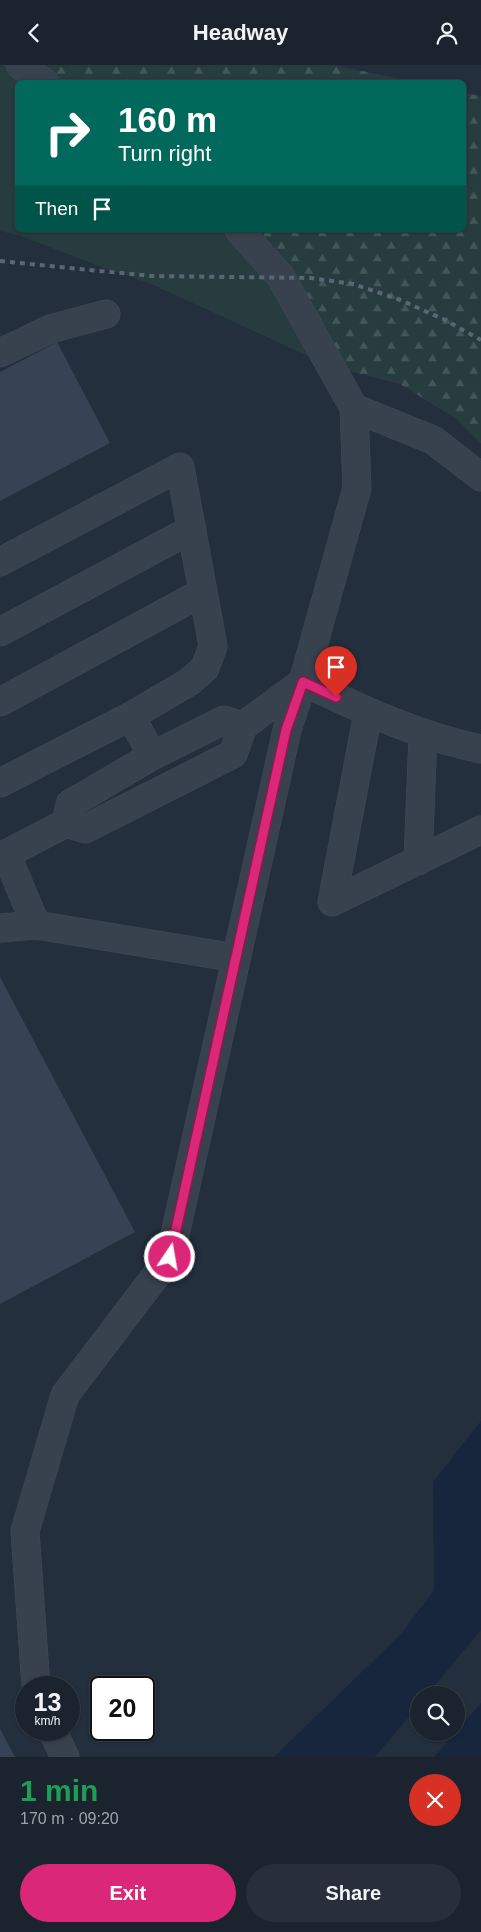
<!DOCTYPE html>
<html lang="en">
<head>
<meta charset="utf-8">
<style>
  body { margin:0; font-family:Arial,sans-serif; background:#282f3a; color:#f1f3f6; height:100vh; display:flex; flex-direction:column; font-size:19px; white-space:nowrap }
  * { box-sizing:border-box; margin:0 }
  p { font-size:16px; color:#a0a4aa }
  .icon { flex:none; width:28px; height:28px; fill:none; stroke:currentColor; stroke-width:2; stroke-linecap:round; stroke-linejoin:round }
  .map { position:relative; height:1692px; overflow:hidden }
  .panel { display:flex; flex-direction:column; background:#1b232e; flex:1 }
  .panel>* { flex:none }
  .top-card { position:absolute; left:15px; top:15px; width:451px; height:152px; border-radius:8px; box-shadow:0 1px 4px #0004,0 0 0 1px #39404a; background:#00695c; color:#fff; overflow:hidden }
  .fabs { position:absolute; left:410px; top:1621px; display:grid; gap:10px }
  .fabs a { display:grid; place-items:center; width:55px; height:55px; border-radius:50%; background:#1b232e; box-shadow:0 1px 4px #0004,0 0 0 1px #39404a; font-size:25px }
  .speed { position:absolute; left:15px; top:1611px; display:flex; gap:10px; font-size:25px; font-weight:700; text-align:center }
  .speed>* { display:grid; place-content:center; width:65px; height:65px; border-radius:50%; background:#1b232e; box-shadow:0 1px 4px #0004,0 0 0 1px #39404a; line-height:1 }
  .speed small { font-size:12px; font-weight:400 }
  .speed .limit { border:2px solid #111; border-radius:8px; background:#fff; color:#111 }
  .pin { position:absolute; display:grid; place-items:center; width:42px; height:42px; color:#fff; margin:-51px -21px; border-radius:50% 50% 50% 0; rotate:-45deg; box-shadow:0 0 5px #0007 }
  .pin .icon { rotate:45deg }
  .me { position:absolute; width:55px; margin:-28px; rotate:12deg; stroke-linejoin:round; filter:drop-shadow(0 0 4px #0008) }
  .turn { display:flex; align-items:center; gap:18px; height:105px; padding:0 20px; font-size:22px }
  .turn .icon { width:65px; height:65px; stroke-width:2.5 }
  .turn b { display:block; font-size:35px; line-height:42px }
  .then { display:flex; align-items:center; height:48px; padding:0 20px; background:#0003; gap:10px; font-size:19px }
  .round { display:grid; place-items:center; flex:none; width:52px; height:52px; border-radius:26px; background:#282f3a }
  .summary { display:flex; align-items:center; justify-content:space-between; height:85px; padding:0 20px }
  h1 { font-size:30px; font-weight:600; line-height:38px; color:#1e9e55 }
  .primary-button { display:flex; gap:10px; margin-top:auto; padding:10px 20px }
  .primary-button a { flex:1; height:58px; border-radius:30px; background:#db2777; color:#fff; font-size:20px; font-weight:600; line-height:58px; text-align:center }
  .primary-button a+a { background:#282f3a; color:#f1f3f6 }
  header { display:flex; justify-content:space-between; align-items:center; height:65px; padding:0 20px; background:#1b232e; font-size:22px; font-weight:600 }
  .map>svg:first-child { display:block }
  .grass { fill:#263c3f }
  .forest { fill:url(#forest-firs) }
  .water { fill:#17263c }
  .building { fill:#364354 }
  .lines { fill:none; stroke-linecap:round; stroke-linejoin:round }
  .minor-casing { stroke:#414a57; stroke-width:29 }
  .minor { stroke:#38414e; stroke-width:28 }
  .rail { stroke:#5a6575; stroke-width:4; stroke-dasharray:5 5; stroke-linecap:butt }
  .route-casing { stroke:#8e194d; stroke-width:12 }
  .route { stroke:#db2777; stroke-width:9 }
</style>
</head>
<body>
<header><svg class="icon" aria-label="back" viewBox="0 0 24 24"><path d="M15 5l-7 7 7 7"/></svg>Headway<svg class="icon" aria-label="person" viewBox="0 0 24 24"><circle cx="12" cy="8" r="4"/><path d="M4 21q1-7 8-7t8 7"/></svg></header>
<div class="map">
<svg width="481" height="1692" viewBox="0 0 481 1692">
  <defs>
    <pattern id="forest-firs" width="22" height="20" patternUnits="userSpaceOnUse" patternTransform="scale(1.25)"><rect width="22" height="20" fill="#263c3f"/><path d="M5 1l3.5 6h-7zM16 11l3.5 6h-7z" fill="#435659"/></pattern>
  </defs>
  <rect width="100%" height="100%" fill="#242f3e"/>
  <path class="grass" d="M0,0H20L45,17L18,18V165H239L330,301L149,218L109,205L21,171L0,166Z"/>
  <path class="forest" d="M20,0H334L414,17L45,18Z
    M464,28L481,31V379L458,355L400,319L330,301L239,165H464Z"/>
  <path class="water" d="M481,1356V1565L427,1630H419V1640L375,1692H274L400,1570L434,1525L433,1417Z
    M481,1638V1692H434Z"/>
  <path class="building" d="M57,277L110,378L0,436V307Z
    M0,912L135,1167L0,1239Z
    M0,1664L15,1692H0Z"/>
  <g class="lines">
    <defs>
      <path id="minor" d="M20,0L45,18
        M0,288L50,264L106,249
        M354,343L433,375L481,412
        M0,497L180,402L213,581L205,603L189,617L131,651L152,691
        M0,567L192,464
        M303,617C361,644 418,671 481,684
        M0,637L203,527
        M0,718L131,651
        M66,758L70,739L152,691L224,655L243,661
        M418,796L423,670
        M332,837L368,648
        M332,837L481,765
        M0,863L36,860
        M236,893L36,860L6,789L66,758L85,764L233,689L243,661L303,617
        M36,1622L25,1466L65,1330L170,1192L287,665L303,617L357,423L354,343L281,212L239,165
        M52,1665L65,1692"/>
    </defs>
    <use href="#minor" class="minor-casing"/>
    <use href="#minor" class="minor"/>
    <path class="rail" d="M0,196L151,211L311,213L353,219L398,234L445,255L481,275"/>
  </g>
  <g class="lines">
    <defs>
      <path id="route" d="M170,1192L286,665L303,617L336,632"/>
    </defs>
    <use href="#route" class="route-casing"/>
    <use href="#route" class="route"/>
  </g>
</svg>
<div class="fabs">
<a><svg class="icon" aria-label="search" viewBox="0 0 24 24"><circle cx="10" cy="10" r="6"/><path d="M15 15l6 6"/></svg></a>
</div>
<div class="speed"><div>13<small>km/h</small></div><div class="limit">20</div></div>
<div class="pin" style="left:336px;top:632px;background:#d93025"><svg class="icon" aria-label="arrive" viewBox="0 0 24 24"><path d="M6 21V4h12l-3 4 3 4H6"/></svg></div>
<svg class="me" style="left:170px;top:1192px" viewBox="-20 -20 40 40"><circle r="17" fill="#db2777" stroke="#fff" stroke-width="3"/><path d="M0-11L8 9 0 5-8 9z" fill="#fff"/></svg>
<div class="top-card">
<div class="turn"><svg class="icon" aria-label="right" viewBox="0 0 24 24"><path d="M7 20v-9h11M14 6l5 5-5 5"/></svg><div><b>160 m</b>Turn right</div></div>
<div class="then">Then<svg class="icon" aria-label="arrive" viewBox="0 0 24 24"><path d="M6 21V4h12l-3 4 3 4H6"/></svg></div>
</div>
</div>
<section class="panel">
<div class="summary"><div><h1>1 min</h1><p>170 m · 09:20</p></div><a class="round" style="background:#d93025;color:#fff"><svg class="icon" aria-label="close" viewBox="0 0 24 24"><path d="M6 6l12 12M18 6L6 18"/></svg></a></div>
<div class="primary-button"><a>Exit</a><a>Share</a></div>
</section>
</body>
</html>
